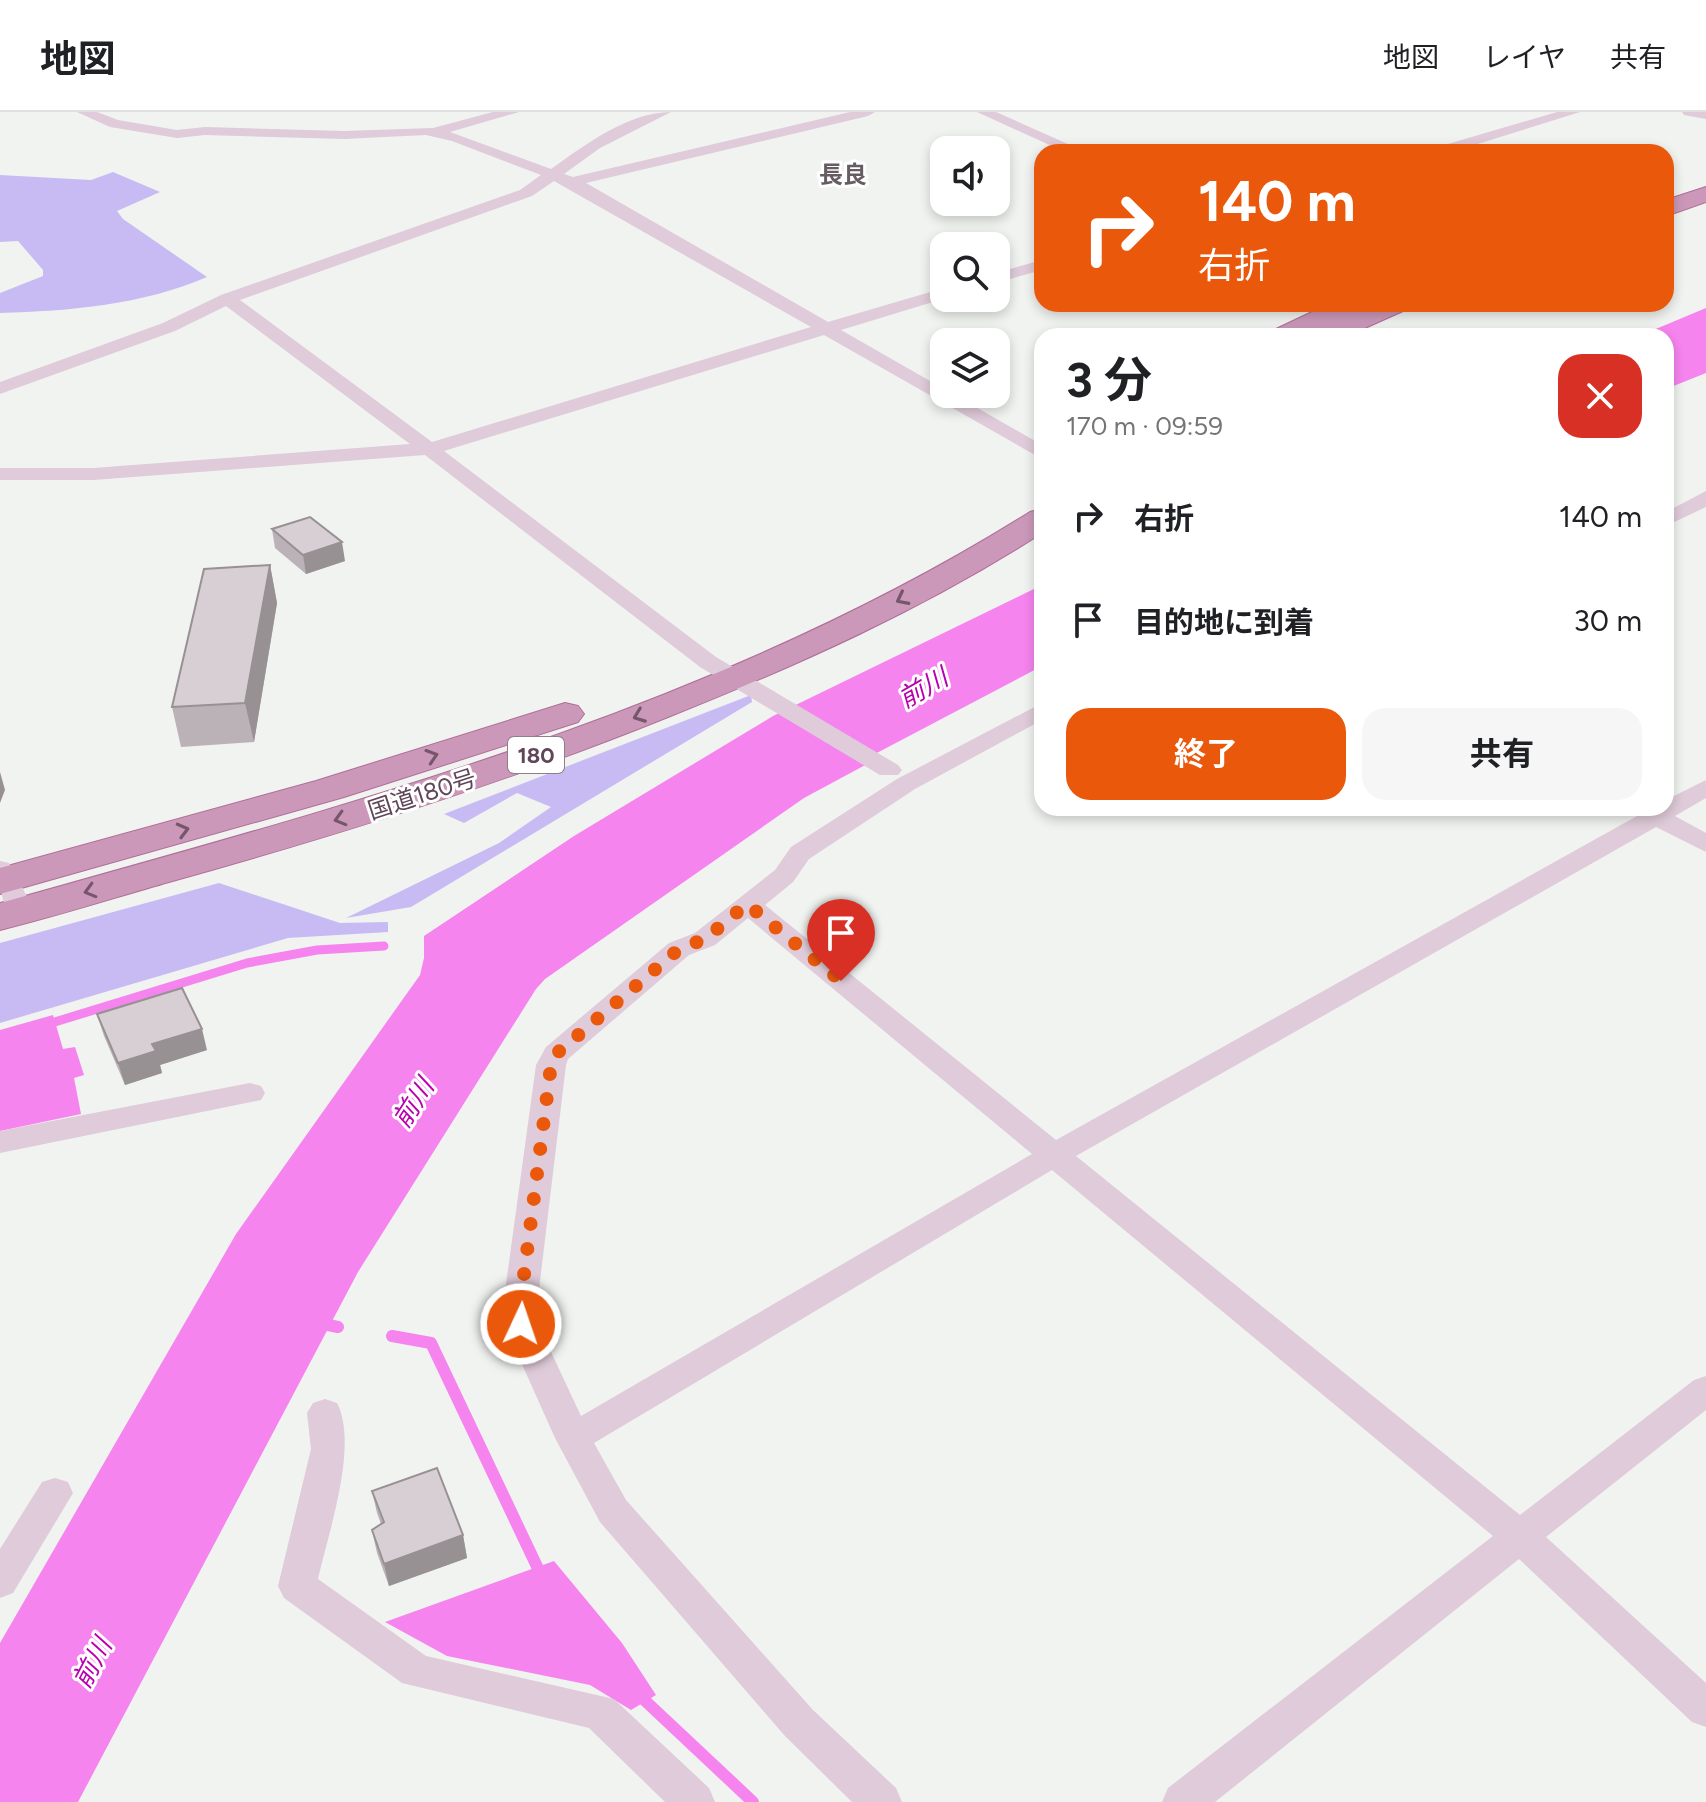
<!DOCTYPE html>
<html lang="ja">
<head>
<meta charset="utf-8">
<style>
  body { margin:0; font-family:Figtree,"Noto Sans JP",sans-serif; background:#f6f6f6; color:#202124; height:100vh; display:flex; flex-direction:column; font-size:30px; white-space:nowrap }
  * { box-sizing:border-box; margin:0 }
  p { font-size:26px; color:#757577 }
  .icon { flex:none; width:44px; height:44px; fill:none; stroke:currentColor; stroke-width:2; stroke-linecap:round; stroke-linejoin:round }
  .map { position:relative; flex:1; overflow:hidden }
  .panel { position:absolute; left:1034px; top:216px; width:640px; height:488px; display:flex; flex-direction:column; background:#fff; border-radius:24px; box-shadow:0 4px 12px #0003 }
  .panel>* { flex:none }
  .banner { position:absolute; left:1034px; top:32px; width:640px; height:168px; border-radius:24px; box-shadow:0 4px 12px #0003; background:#ea580c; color:#fff; overflow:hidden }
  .controls { position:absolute; left:930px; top:24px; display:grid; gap:16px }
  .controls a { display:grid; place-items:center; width:80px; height:80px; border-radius:16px; background:#fff; box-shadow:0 4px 12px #0003; font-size:40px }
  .pin { position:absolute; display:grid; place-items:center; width:68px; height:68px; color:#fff; margin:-82px -34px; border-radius:50% 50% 50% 0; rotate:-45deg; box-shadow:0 0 8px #0007 }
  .pin .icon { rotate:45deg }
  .me { position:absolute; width:88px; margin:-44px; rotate:3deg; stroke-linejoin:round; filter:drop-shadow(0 0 6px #0008) }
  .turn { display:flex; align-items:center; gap:28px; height:168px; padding:0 32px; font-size:36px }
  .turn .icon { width:104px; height:104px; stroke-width:2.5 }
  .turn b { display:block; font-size:56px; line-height:68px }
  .round { display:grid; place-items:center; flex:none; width:84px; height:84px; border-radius:24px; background:#f6f6f6 }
  .headline { display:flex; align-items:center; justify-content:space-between; height:136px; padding:0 32px }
  h1 { font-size:48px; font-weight:700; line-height:60px }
  .action { display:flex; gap:16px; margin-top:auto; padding:16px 32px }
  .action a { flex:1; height:92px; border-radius:24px; background:#ea580c; color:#fff; font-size:32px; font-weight:700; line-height:92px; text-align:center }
  .action a+a { background:#f6f6f6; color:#202124 }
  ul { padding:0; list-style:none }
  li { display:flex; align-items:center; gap:24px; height:104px; padding:0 32px }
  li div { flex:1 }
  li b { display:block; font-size:30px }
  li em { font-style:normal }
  header { display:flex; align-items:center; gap:48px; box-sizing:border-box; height:112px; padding:0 40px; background:#fff; border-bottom:2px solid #e0e0e0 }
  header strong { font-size:38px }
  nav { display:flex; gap:44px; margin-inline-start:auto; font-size:28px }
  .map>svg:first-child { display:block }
  .green { fill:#c8bbf4 }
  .water { fill:#f684ef }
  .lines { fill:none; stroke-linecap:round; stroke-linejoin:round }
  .stream-far1 { stroke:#f684ef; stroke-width:9 }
  .stream { stroke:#f684ef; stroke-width:12 }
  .trunk-casing { stroke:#b06e98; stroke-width:2 }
  .minor { fill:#dfcbd9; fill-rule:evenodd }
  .trunk { fill:#cb98b9; fill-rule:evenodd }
  .wall { fill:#bab2b6 }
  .shaded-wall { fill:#979194 }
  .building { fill:#d8cfd4; stroke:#979194; stroke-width:2 }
  .oneway { stroke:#75566b }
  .route { stroke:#ea580c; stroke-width:14; stroke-dasharray:0 25.2 }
  .labels { text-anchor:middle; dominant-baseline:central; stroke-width:6; stroke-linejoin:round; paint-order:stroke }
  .shield { fill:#fff; stroke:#907e8a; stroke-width:2 }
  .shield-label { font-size:22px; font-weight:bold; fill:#604658 }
  .far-quarter-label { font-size:24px; font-weight:bold; fill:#665c62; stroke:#fff }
  .street-label { font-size:24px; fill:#604658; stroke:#fff }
  .water-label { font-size:26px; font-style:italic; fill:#b900af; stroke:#fff }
</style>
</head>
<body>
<header>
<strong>地図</strong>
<nav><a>地図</a><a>レイヤ</a><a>共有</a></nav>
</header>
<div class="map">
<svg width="1706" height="1690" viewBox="0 0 1706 1690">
  <rect width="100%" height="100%" fill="#f1f3f0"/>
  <path class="green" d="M113,60L160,80L117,99L123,107L207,165C142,193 70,199 0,201V181L43,164V158L18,129L0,130V63L91,68Z
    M751,583L752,590L411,795L346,806L499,731L551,695L517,681L464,711L444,702Z
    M219,771L340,811L388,810V820L288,826L0,911V831Z"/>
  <path class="water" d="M1706,196V261L1666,277V224H1639Z
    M1042,473V554L873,643L869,651L804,686L545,867L536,877L358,1160L78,1690H0V1531L236,1122L420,863L424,846V824L574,724L773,604Z
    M53,903L63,937L75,935L84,963L74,966L81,1002L0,1019V918Z
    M554,1449L622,1531L656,1583L631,1598L590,1573L447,1544L385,1510Z"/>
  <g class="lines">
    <path class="stream-far1" d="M45,913L247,851L317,838L384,834"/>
    <path class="stream" d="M318,1211L338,1215
      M392,1224L431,1231L542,1465
      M639,1583L753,1690"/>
    <defs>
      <path id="trunk" d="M1706,75V90L1666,104V88Z
        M1329,192H1359L1358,198L1372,192H1409L1405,198L1347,224H1270L1274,218Z
        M1042,397V421C924,497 798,553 668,605C505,671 338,723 169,770C113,786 57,804 0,818V791C353,692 717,597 1030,400Z
        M565,591L578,594L584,602L578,610L344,685L0,782V756L316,669Z"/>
    </defs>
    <use href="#trunk" class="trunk-casing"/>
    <path class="minor" d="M77,0H97L118,8L177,18L205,15L344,19L433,16L493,0H519L450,20L551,57C585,33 628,0 671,0L600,36L564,62L573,65L850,0H875L868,4L586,71L828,210L944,176L946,186L841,218L944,277V282H953L1042,333V347L824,223L444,339L716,545L898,653L902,658L898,663H880L700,555L425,343L93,368H0V356H93L410,332L226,194L175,219L0,282V270L163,211L221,183L520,78L541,63L452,29L426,23L344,27L205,23L177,26L110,15ZM554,69L811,215L432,330L240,188L532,84Z
      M977,0H996L1086,40H1065Z
      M1557,0H1580L1452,40H1428L1431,37Z
      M1682,0H1706V7L1684,3Z
      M1042,148V158L996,171V161Z
      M1706,379V395L1666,414V400Z
      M1042,591V608L915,677L809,747L793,770L765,793L1056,1028L1637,704L1633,696H1666V688L1706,668V686L1675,704L1706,721V740L1656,715L1076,1044L1520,1403L1694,1268L1706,1264V1298L1546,1425L1706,1571V1615L1692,1610L1519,1447L1215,1690H1162L1168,1676L1493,1424L1052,1058L594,1331L626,1388L813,1598L896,1676L902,1690H852L785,1624L600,1410L555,1326L504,1212L503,1194L536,953L546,935L669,831L695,821L775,758L791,735L897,667ZM748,806L1032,1042L581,1304L538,1212L537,1194L566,953L568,947L689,843L715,833Z
      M0,749L9,751L13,757L34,799L30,805L20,807L10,805C0,787 0,770 0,749Z
      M250,971L261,974L265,981L261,988L0,1041V1019Z
      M325,1287L337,1291C359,1333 328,1422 318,1467L426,1544L614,1587L709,1676L715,1690H665L589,1616L402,1571L284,1486L278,1474L311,1337L307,1301L313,1291Z
      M55,1366L68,1370L73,1381L13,1481L0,1486V1437L42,1370Z"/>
    <use href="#trunk" class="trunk"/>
  </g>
  <path class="wall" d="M272,417L345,449L306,462L275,436Z
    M270,453L277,491L254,630L181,635L172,595Z
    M97,902L207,938L160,953L162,961L125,973L104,924Z
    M372,1379L463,1423L467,1446L389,1474L377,1441L372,1418L381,1412L377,1401Z"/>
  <path class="shaded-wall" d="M342,430L345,449L306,462L303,443Z
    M270,453L277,491L254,630L245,591Z
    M0,660L5,678L0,691Z
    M202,917L207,938L160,953L162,961L125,973L118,951L152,932Z
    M463,1423L467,1446L389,1474L384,1452Z"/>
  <path class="building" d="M310,405L342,430L303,443L272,417Z
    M270,453L245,591L172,595L204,457Z
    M182,876L202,917L152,932L156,939L118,951L97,902Z
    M437,1356L463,1423L384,1452L372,1418L384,1410L372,1379Z"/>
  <defs><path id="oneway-chevron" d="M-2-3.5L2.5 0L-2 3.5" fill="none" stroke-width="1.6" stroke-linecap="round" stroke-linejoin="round" transform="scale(2)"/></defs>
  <g class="oneway">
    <use href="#oneway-chevron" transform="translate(902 487) rotate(153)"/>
    <use href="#oneway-chevron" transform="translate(639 604) rotate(159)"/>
    <use href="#oneway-chevron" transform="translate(432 644) rotate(-18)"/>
    <use href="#oneway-chevron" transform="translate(340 707) rotate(164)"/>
    <use href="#oneway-chevron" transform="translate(183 718) rotate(-15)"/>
    <use href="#oneway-chevron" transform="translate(90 779) rotate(164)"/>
  </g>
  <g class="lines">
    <path class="route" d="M521,1212L520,1194L551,953L556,942L679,837L705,827L747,792L841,869"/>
  </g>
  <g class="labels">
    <rect class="shield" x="508" y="625" width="56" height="36" rx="6"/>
    <g class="shield-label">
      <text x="536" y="643">180</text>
    </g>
    <g class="far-quarter-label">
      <text x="843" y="62">長良</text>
    </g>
    <g class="street-label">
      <text transform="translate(422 682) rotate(-18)">国道180号</text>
    </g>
    <g class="water-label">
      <text transform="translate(923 576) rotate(-30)">前川</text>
      <text transform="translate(413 991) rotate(-57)">前川</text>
      <text transform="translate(92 1551) rotate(-62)">前川</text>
    </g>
  </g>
</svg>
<div class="controls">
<a><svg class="icon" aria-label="sound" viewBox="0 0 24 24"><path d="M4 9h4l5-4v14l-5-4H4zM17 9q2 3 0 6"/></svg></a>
<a><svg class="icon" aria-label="search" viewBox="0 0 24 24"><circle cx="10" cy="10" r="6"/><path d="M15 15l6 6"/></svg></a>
<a><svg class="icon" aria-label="layers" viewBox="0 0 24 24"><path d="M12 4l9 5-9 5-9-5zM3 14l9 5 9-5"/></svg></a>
</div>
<div class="pin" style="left:841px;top:869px;background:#d93025"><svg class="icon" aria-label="arrive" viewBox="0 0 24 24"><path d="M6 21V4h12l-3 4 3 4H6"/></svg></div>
<svg class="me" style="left:521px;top:1212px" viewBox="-20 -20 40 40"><circle r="17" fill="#ea580c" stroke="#fff" stroke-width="3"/><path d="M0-11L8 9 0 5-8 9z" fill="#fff"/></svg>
<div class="banner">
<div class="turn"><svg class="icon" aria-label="right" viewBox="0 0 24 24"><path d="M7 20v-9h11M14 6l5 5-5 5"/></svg><div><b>140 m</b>右折</div></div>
</div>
<section class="panel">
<div class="headline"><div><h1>3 分</h1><p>170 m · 09:59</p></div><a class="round" style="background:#d93025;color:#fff"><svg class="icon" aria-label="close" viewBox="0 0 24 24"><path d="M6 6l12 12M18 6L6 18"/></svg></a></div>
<ul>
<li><svg class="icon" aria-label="right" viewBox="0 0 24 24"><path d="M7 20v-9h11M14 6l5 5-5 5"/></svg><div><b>右折</b></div><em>140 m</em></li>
<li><svg class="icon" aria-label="arrive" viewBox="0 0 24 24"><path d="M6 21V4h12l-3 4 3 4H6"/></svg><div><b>目的地に到着</b></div><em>30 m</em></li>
</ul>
<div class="action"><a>終了</a><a>共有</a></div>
</section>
</div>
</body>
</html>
